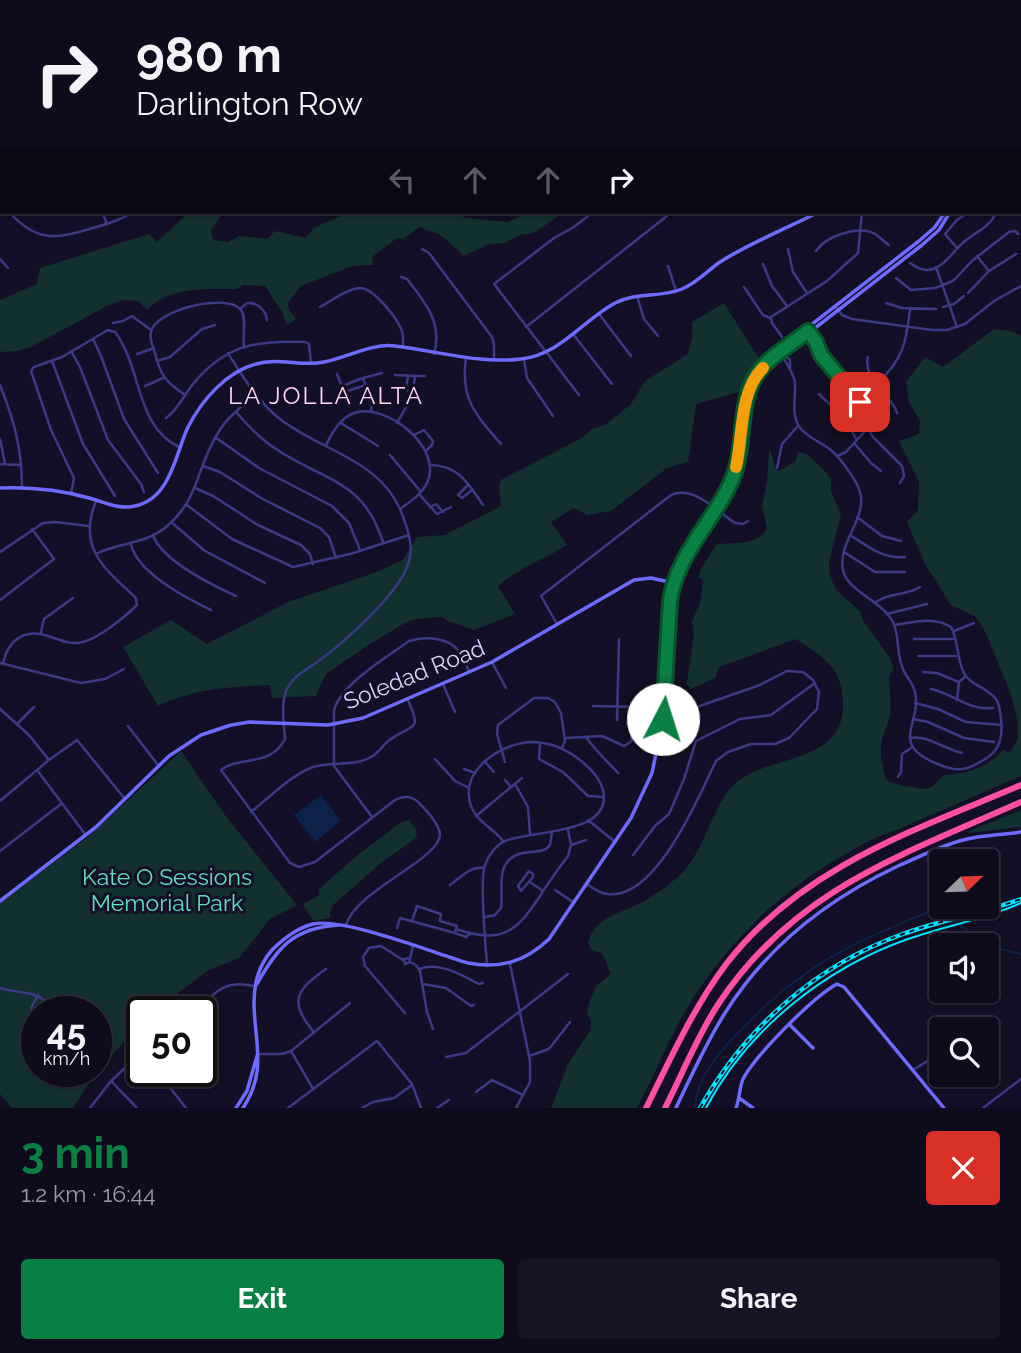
<!DOCTYPE html>
<html lang="en">
<head>
<meta charset="utf-8">
<style>
  body { margin:0; font-family:Raleway,sans-serif; background:#171425; color:#f1f3f6; height:100vh; display:flex; flex-direction:column; font-size:26px; white-space:nowrap }
  * { box-sizing:border-box; margin:0 }
  p { font-size:23px; color:#9b9ba3 }
  .icon { flex:none; width:38px; height:38px; fill:none; stroke:currentColor; stroke-width:2; stroke-linecap:round; stroke-linejoin:round }
  .map { position:relative; height:1108px; overflow:hidden }
  .panel { display:flex; flex-direction:column; background:#0e0b1c; flex:1 }
  .panel>* { flex:none }
  .hud { position:absolute; left:0px; top:0px; width:1022px; height:214px; box-shadow:0 2px 5px #0004,0 0 0 2px #2e2b3b; background:#0e0b1c; color:#f1f3f6; overflow:hidden }
  .needle { width:46px; rotate:67deg }
  .controls { position:absolute; left:929px; top:849px; display:grid; gap:14px }
  .controls a { display:grid; place-items:center; width:70px; height:70px; border-radius:7px; background:#0e0b1c; box-shadow:0 2px 5px #0004,0 0 0 2px #2e2b3b; font-size:35px }
  .speed { position:absolute; left:21px; top:996px; display:flex; gap:14px; font-size:35px; font-weight:700; text-align:center }
  .speed>* { display:grid; place-content:center; width:91px; height:91px; border-radius:50%; background:#0e0b1c; box-shadow:0 2px 5px #0004,0 0 0 2px #2e2b3b; line-height:1 }
  .speed small { font-size:18px; font-weight:400 }
  .speed .limit { border:4px solid #111; border-radius:10px; background:#fff; color:#111 }
  .pin { position:absolute; display:grid; place-items:center; width:60px; height:60px; color:#fff; margin:-30px; border-radius:14px; box-shadow:0 4px 10px #0006 }
  .me { position:absolute; width:77px; margin:-38px; rotate:5deg; stroke-linejoin:round; filter:drop-shadow(0 0 5px #0008) }
  .turn { display:flex; align-items:center; gap:24px; height:147px; padding:0 21px; font-size:32px }
  .turn .icon { width:91px; height:91px; stroke-width:2.5 }
  .turn b { display:block; font-size:49px; line-height:60px }
  .lanes { display:flex; align-items:center; height:66px; padding:0 21px; background:#0003; justify-content:center; gap:35px; direction:ltr }
  .lanes .off { opacity:.35 }
  .round { display:grid; place-items:center; flex:none; width:74px; height:74px; border-radius:7px; background:#171425 }
  .summary { display:flex; align-items:center; justify-content:space-between; height:119px; padding:0 21px }
  h1 { font-size:42px; font-weight:700; line-height:52px; color:#0b8043 }
  .primary-button { display:flex; gap:14px; margin-top:auto; padding:14px 21px }
  .primary-button a { flex:1; height:80px; border-radius:7px; background:#0b8043; color:#fff; font-size:28px; font-weight:700; line-height:80px; text-align:center }
  .primary-button a+a { background:#171425; color:#f1f3f6 }
  .map>svg:first-child { display:block }
  .green { fill:#12302f; fill-rule:evenodd }
  .water { fill:#0c2248 }
  .lines { fill:none; stroke-linecap:round; stroke-linejoin:round }
  .stream { stroke:#0c2248; stroke-width:2 }
  .street { stroke:#3d3a85; stroke-width:2.5 }
  .secondary { stroke:#6f6bff; stroke-width:3.5 }
  .highway { stroke:#ff4fa3; stroke-width:6 }
  .tram { stroke:#00e5ff; stroke-width:2 }
  .rail-casing { stroke:#00e5ff; stroke-width:4.5 }
  .rail { stroke:#130f26; stroke-width:2; stroke-dasharray:5; stroke-linecap:butt }
  .route-casing { stroke:#07532c; stroke-width:18 }
  .route { stroke:#0b8043; stroke-width:12 }
  .slow { stroke:#f59e0b; stroke-width:12 }
  .labels { text-anchor:middle; dominant-baseline:central; stroke-width:6; stroke-linejoin:round; paint-order:stroke }
  .street-label { font-size:23px; fill:#d9d4ff; stroke:#130f26 }
  .park-label { font-size:23px; fill:#5fe0c0; stroke:#130f26 }
  .neighbourhood-label { font-size:24px; letter-spacing:2px; fill:#ffd6f0; stroke:#130f26 }
</style>
</head>
<body>
<div class="map">
<svg width="1021" height="1108" viewBox="0 0 1021 1108">
  <rect width="100%" height="100%" fill="#130f26"/>
  <path class="green" d="M189,212H223L211,230L213,240L228,242L240,236L267,239L275,231L306,238L314,228L348,212H453L466,218L508,222L528,212H564L534,233L519,235L505,243L489,244L464,256L442,236L420,227L403,239L397,238L372,257L373,265L352,266L301,286L288,303L289,310L296,319L287,325L282,312L265,286L243,285L237,289C208,289 169,286 147,310L139,301L122,300L107,306L31,347L17,351L0,352V300L37,284L40,268L149,234L157,242Z
    M724,303L760,360L745,377L740,392L696,404L688,462L667,468L611,511L587,515L574,508L551,522L567,545C543,560 518,568 498,586L515,614L474,630L448,621L442,617L415,619L403,624L364,648L326,674L316,696L272,698L270,685C229,687 196,688 158,706L123,647L171,620L207,644L288,602L374,573L403,560L417,537L445,535L501,506L499,486L501,480L580,439L594,428L605,425L631,404L645,381L688,354L692,339V322Z
    M994,329L1011,331L1021,336V776L894,831C878,836 865,843 851,851C783,888 727,942 687,1008C668,1040 655,1075 637,1108H551L568,1064L590,1031L591,1022L587,1013L590,999L597,985L611,974L602,953L591,950L588,942C596,916 619,914 641,903C654,896 669,885 680,875C707,849 712,801 739,780C772,755 844,763 843,704C842,665 824,659 796,639L719,667L715,678L691,689L687,684L694,634L692,621L700,603L703,581L698,577L700,571L716,545C735,541 755,547 767,529L762,505L767,482L769,449C774,456 772,464 778,471L795,462L798,452L806,454L823,469L831,479V491L841,514L829,561L830,576L836,590L861,612L862,619L890,658L894,670L890,674C888,687 892,700 890,713C889,724 884,731 882,740C879,753 883,767 886,780L899,785L925,789L932,787L944,775C966,774 989,767 1003,750L1010,752L1017,741L1018,724L1011,695L986,633L976,617L951,605L925,564L907,522L918,510L919,482L899,441L919,434L920,421L909,402L906,382L925,357L943,367Z
    M181,751L225,815L297,905L270,919L239,958L207,971L155,1011L142,1012V1022L95,1074L73,1108H12L0,1094V903L89,836ZM37,1012H96V1071H37Z
    M1021,810V827L969,833V831Z
    M409,820L417,831L416,838L381,863L333,905L330,912V918L313,921L303,904L320,895L318,890L354,858L400,823Z"/>
  <path class="water" d="M321,795L341,821L315,842L294,815Z"/>
  <g class="lines">
    <path class="stream" d="M987,946L1021,954
      M695,1108C696,1078 720,1051 740,1031C758,1013 776,995 797,980C837,949 885,930 931,911L942,910L984,945"/>
    <path class="street" d="M149,0V2
      M378,0L379,2
      M523,0L524,2
      M769,0L777,2
      M884,0L885,2
      M993,0V1
      M95,2L96,0
      M407,2L409,0
      M894,2L897,0
      M967,2V0
      M0,43L2,42
      M0,137L2,135
      M0,202L2,204
      M9,212C37,243 56,239 93,228C107,224 121,220 133,212
      M102,212L107,224
      M253,214L254,212
      M957,248L945,234L957,220L966,214L969,215
      M422,249L429,253L492,337L494,345V359
      M788,249L793,272L807,293
      M816,251C826,236 858,225 875,234C880,237 884,242 889,245
      M977,256L988,270
      M0,259L8,268
      M910,263C937,283 948,255 965,241C976,232 989,227 995,215
      M763,264L772,286L787,306
      M668,266L676,291
      M936,267L957,327
      M401,277L407,279C425,302 443,323 434,354
      M896,278L911,290L935,288L953,281L973,260L1009,232L1015,231L1018,234
      M744,287L763,315L770,318
      M968,293L989,271L1016,254
      M637,296L644,319L658,336
      M886,303L902,308L936,309
      M835,306L842,315L852,319L932,330H947L965,324L994,301L1021,286
      M320,307C331,301 348,288 361,288C374,289 398,319 402,331C404,336 403,342 403,347
      M943,307L954,304L964,296
      M240,309L247,303C257,302 266,310 267,320
      M599,314L631,356
      M771,317L827,281L858,253L862,212
      M771,317L772,323L782,337
      M113,323L123,321L132,316L151,330
      M526,327L672,212
      M808,331L816,342L821,355L860,402L868,428L873,437L902,466L904,476L900,483
      M573,334L612,384
      M93,339L101,356L124,419L158,473
      M71,351L80,367L108,440L141,484L144,492
      M228,353C243,377 258,402 280,419C321,451 379,459 401,511C406,525 413,542 410,557C405,590 343,643 316,663C306,670 295,675 288,687C280,701 284,723 285,739C270,768 240,755 221,770L290,863L299,867L315,862L395,800C403,796 412,795 419,803C426,810 439,824 440,834C441,859 356,890 346,925
      M782,353L790,360V370
      M137,354L154,348
      M782,354C785,364 794,372 795,383C796,398 790,416 801,429C809,438 822,443 831,450C841,459 854,477 859,489C870,516 837,542 843,570C847,591 881,600 893,622C900,637 896,654 903,669C906,677 913,683 915,692C922,724 889,743 935,763C948,768 957,772 970,767C995,756 1004,747 1001,719C1000,712 1000,705 996,699C987,687 971,686 964,673C956,658 959,641 951,627C935,616 913,622 894,625
      M466,357C460,399 475,414 501,444
      M868,357C862,379 891,393 897,413
      M524,359L527,378L553,416
      M52,361L83,444L115,496
      M157,361L170,357L202,329L215,325
      M337,374L344,392L366,385
      M395,375L415,376
      M408,376L406,389L411,394
      M363,378L382,373
      M877,384C903,359 906,344 910,309
      M0,385C14,420 22,449 22,487
      M145,386L163,378
      M342,386L363,378L372,402L371,412
      M819,394L843,417L857,440
      M185,395C165,381 161,377 155,353C153,347 149,339 151,332C155,310 227,292 241,310C247,318 242,336 244,347
      M579,395L494,284L554,238L574,227L593,212
      M236,412C248,426 260,439 276,449C325,482 363,479 383,542
      M166,418C177,411 184,395 193,384C225,345 256,340 305,342L309,344L311,363
      M341,423L378,446
      M397,423L412,397L415,376H425
      M414,435L424,430L433,441L432,445L426,451
      M215,437L259,468L332,506L349,523L360,550
      M0,439L5,464
      M854,443L871,463L881,471
      M326,445C332,433 340,418 354,413C386,402 444,448 427,483C422,494 410,502 400,509
      M390,455L421,492
      M837,456L846,452L868,428
      M0,464L21,465
      M431,465C459,466 468,483 483,505
      M203,466L220,472L261,498L320,528L329,537L336,558
      M777,468L782,444L798,426
      M468,485L458,495L462,498L471,491
      M195,488L213,496L258,525L301,545L310,554L313,564
      M71,494L74,478L51,430L31,371L34,367L62,357L108,330L115,332C142,367 135,426 179,447
      M419,494L437,514L451,507
      M187,505L232,539L293,567L350,554L409,535
      M430,507L436,504L443,512
      M857,517L882,536L901,541
      M171,522L205,551L265,583
      M153,535C162,561 212,585 236,596
      M850,535C869,547 882,559 905,557
      M131,544C137,573 186,598 211,610
      M0,552L43,523L55,522L88,526
      M844,552L875,572H905
      M96,554C119,542 144,545 166,527C200,499 196,467 218,433C227,417 242,406 256,395
      M0,600L54,559L32,529
      M876,602C890,592 906,596 920,587
      M887,614L927,604
      M557,624L541,596L671,495C694,485 717,511 735,523L743,524L748,521
      M954,631L974,623
      M41,632L44,619L73,598
      M914,639H955
      M918,656H956
      M492,662L506,688
      M0,663L81,683L105,679L124,669
      M3,664C5,653 10,643 20,637C43,625 61,648 83,642C99,638 125,617 137,605L136,598C104,568 77,548 96,501
      M923,672L937,673L959,682
      M443,684L455,712
      M931,689C954,694 969,711 993,708
      M957,700L959,682L966,676
      M915,703L938,709L966,722L1002,725
      M0,709L29,735L49,760
      M913,719L928,722L964,738L994,742
      M617,720L619,639
      M17,724L34,707
      M128,726L158,765
      M565,738L602,736L624,746L632,741L631,729
      M587,738C590,745 612,766 618,773
      M910,738C928,735 944,749 962,753
      M540,743L539,759L563,772L588,796L603,797
      M435,759L455,781L469,788
      M485,762L494,772
      M505,762L497,734L498,725L534,698H548L555,702L561,713L565,741L562,748
      M464,769L475,773
      M37,770L85,834
      M898,777L901,772L902,754L911,748
      M505,780L511,787
      M515,784L528,807L530,835
      M0,801L49,760L77,740L125,799
      M251,812C270,797 291,775 313,767C331,761 355,767 371,757C379,753 383,744 391,739C414,723 422,732 408,700
      M476,816L522,778
      M372,817L334,766V710C342,683 386,658 409,641C423,636 447,637 458,650C463,656 466,665 469,671
      M588,820L614,841
      M571,845L586,840
      M0,851L61,804
      M633,855L655,826L669,814L684,779L696,741L740,719L771,715L815,683
      M529,871L533,874V877L521,891L518,886Z
      M530,882L543,891
      M587,884C593,888 599,893 607,894C656,901 699,796 716,761L728,752L751,744H775L789,738L817,709L819,692L813,680L803,672L787,671L760,685L694,708L593,706
      M450,885C460,878 470,866 483,868
      M555,890L573,902
      M485,917L495,915L501,908C504,889 494,863 519,854C528,851 537,853 546,849L550,845L552,832
      M412,921L417,906L441,914L440,921L457,926L456,929
      M397,928L400,918L455,933L456,929C504,945 517,931 542,893C550,880 559,868 568,856L571,845L568,830
      M455,933L466,937L470,934
      M410,959L413,946
      M403,960L381,946L369,948L363,957L365,966L405,1013
      M410,962L405,964L404,959L409,958L410,962L416,965L420,971L427,1012L433,1029
      M510,964L530,1061V1082L516,1108
      M487,966C486,947 479,879 485,865C488,856 496,845 505,841C528,830 614,836 603,790C600,778 589,767 580,760C566,749 550,742 531,742C501,743 458,771 471,806C477,822 493,828 503,841
      M419,969C439,961 461,975 479,984L483,983
      M423,984L446,988L471,1006L474,1005
      M0,988C19,995 43,988 52,1012
      M194,1012C215,993 224,979 254,986
      M37,1019L31,1008L38,995
      M969,1029L987,1021H999
      M314,1032C288,1002 296,990 326,969
      M291,1051L312,1087
      M258,1054H282L291,1051L350,1003
      M529,1056L549,1049L570,1022
      M201,1057L214,1048
      M446,1057L466,1053L568,974
      M201,1065L207,1072L211,1073
      M913,1070L942,1052
      M157,1071L186,1108
      M58,1079V1071
      M57,1080L61,1082L58,1086L54,1084Z
      M111,1081L137,1108
      M476,1092L492,1080L523,1095
      M90,1108L111,1081L142,1052
      M288,1108L377,1041L412,1084L421,1108
      M362,1108L373,1102L394,1098L412,1085
      M437,1108L449,1100
      M983,1108L1021,1079"/>
    <path class="secondary" d="M700,0L702,2
      M297,2L300,0
      M0,27L2,28
      M1020,58L1021,57
      M761,370L922,245L939,230L950,212
      M0,488C29,487 61,490 89,498C104,502 119,510 135,506C171,498 175,455 188,427C202,400 226,372 256,364C279,357 301,367 324,362C347,358 371,343 395,346C437,351 479,364 521,359C560,355 582,321 615,303C636,292 660,298 682,289C697,283 707,271 720,262C748,244 789,227 819,212
      M664,692L666,688L670,601L674,583L699,533L726,491L735,471L746,402L762,363L919,241L935,227L945,212
      M0,901L96,827L169,756L201,735L231,725L250,722L328,725L363,718L492,662L634,580L651,578L674,583
      M257,984C278,947 293,928 339,925
      M790,1025L813,1048
      M739,1098L753,1108
      M236,1108L247,1091L257,1056
      M243,1108C267,1072 255,1044 254,1005C254,984 258,966 272,950C283,939 297,928 313,924C343,917 434,953 468,963C500,969 525,962 549,939L631,818L652,773L663,720L667,589L678,558L694,535L699,533
      M676,1108C691,1076 706,1043 725,1013C767,946 828,899 898,866C919,857 940,846 963,840C982,835 1002,835 1021,832
      M736,1108C740,1098 739,1086 744,1077C758,1053 813,997 837,984L844,987L944,1108"/>
    <path class="highway" d="M646,1108C671,1058 693,1008 727,963C802,867 913,831 1021,785
      M665,1108C683,1073 697,1036 719,1003C795,889 902,855 1021,802"/>
    <path class="tram" d="M706,1108C748,1029 825,968 908,939C945,926 985,919 1021,903"/>
    <defs>
      <path id="rail" d="M700,1108C745,1028 816,965 903,934C941,920 982,913 1021,899"/>
    </defs>
    <use href="#rail" class="rail-casing"/>
    <use href="#rail" class="rail"/>
  </g>
  <g class="lines">
    <defs>
      <path id="route" d="M663,719L670,601C677,551 719,517 735,472C745,441 739,405 755,377C766,358 791,345 808,331L816,342L821,355L860,402"/>
    </defs>
    <use href="#route" class="route-casing"/>
    <use href="#route" class="route"/>
    <path class="slow" d="M736,467C743,436 739,392 763,368"/>
  </g>
  <g class="labels">
    <g class="street-label">
      <text transform="translate(414 674) rotate(-22)">Soledad Road</text>
    </g>
    <g class="park-label">
      <text x="167" y="876">Kate O Sessions<tspan x="167" dy="26">Memorial Park</tspan></text>
    </g>
    <g class="neighbourhood-label">
      <text x="326" y="395">LA JOLLA ALTA</text>
    </g>
  </g>
</svg>
<div class="controls">
<a><svg class="needle" viewBox="-14 -14 28 28"><path d="M0-13l5 13h-10z" fill="#e53935"/><path d="M0 13l5-13h-10z" fill="#9b9ba3"/></svg></a>
<a><svg class="icon" aria-label="sound" viewBox="0 0 24 24"><path d="M4 9h4l5-4v14l-5-4H4zM17 9q2 3 0 6"/></svg></a>
<a><svg class="icon" aria-label="search" viewBox="0 0 24 24"><circle cx="10" cy="10" r="6"/><path d="M15 15l6 6"/></svg></a>
</div>
<div class="speed"><div>45<small>km/h</small></div><div class="limit">50</div></div>
<div class="pin" style="left:860px;top:402px;background:#d93025"><svg class="icon" aria-label="arrive" viewBox="0 0 24 24"><path d="M6 21V4h12l-3 4 3 4H6"/></svg></div>
<svg class="me" style="left:663px;top:719px" viewBox="-20 -20 40 40"><circle r="19" fill="#fff"/><path d="M0-13L10 11 0 6-10 11z" fill="#0b8043"/></svg>
<div class="hud">
<div class="turn"><svg class="icon" aria-label="right" viewBox="0 0 24 24"><path d="M7 20v-9h11M14 6l5 5-5 5"/></svg><div><b>980 m</b>Darlington Row</div></div>
<div class="lanes"><svg class="icon off" aria-label="left" viewBox="0 0 24 24"><path d="M17 20v-9H6M10 6l-5 5 5 5"/></svg><svg class="icon off" aria-label="ahead" viewBox="0 0 24 24"><path d="M12 20V5M6 11l6-6 6 6"/></svg><svg class="icon off" aria-label="ahead" viewBox="0 0 24 24"><path d="M12 20V5M6 11l6-6 6 6"/></svg><svg class="icon" aria-label="right" viewBox="0 0 24 24"><path d="M7 20v-9h11M14 6l5 5-5 5"/></svg></div>
</div>
</div>
<section class="panel">
<div class="summary"><div><h1>3 min</h1><p>1.2 km · 16:44</p></div><a class="round" style="background:#d93025;color:#fff"><svg class="icon" aria-label="close" viewBox="0 0 24 24"><path d="M6 6l12 12M18 6L6 18"/></svg></a></div>
<div class="primary-button"><a>Exit</a><a>Share</a></div>
</section>
</body>
</html>
